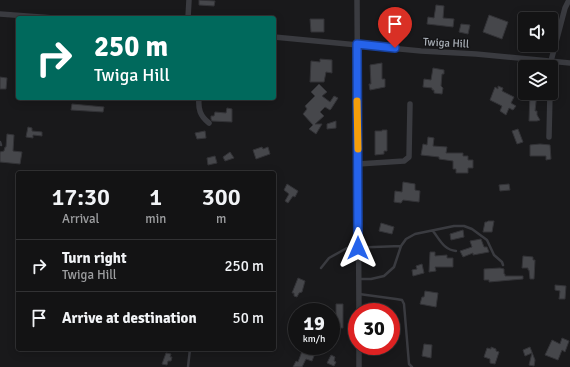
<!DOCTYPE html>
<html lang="en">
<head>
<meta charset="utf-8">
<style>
  body { margin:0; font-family:Signika,sans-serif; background:#202022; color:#f1f3f6; height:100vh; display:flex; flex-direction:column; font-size:15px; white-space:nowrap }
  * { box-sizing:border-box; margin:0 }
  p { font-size:13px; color:#9d9ea0 }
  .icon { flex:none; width:22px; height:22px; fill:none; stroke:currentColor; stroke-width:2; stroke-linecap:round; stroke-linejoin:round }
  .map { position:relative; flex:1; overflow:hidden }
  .sheet { position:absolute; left:16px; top:171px; width:260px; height:180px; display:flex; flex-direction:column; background:#131314; border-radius:4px; box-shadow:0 2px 10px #0003,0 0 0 1px #323234 }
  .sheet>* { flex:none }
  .hud { position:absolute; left:16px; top:16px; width:260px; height:84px; border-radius:4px; box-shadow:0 2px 10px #0003,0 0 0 1px #323234; background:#00695c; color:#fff; overflow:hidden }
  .fabs { position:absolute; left:518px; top:12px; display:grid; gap:8px }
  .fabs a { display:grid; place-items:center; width:40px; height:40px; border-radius:4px; background:#131314; box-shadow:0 2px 10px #0003,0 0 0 1px #323234; font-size:20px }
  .speed { position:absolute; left:288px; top:303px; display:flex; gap:8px; font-size:20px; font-weight:700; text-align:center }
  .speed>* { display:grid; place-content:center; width:52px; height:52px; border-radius:50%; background:#131314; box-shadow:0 2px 10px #0003,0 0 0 1px #323234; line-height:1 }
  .speed small { font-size:10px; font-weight:400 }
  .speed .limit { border:6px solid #d22; background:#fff; color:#111 }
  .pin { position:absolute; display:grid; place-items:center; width:34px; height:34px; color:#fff; margin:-41px -17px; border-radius:50% 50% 50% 0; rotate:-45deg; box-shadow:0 0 4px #0007 }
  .pin .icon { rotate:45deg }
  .me { position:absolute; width:44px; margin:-22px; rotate:0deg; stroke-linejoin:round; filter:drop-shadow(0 0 3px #0008) }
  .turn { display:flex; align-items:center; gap:14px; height:84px; padding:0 12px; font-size:18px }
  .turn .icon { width:52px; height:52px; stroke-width:2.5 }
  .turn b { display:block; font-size:28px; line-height:34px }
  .eta { display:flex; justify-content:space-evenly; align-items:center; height:68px; text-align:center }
  .eta b { font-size:24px; font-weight:600; line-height:28px }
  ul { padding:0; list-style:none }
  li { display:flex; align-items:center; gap:12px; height:52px; padding:0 12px; border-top:1px solid #323234 }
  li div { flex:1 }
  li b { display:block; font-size:15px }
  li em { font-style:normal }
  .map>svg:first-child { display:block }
  .building { fill:#46474b; stroke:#333337 }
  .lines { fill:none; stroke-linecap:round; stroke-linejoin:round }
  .lane { stroke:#3a3b40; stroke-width:2.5 }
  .street { stroke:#3a3b40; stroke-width:5.5 }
  .route-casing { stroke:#184099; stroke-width:10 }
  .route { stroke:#2563eb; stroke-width:7 }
  .slow { stroke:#f59e0b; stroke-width:7 }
  .labels { text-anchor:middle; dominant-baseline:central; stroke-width:3; stroke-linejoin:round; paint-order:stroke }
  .street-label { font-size:11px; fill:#acb2ba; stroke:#141416 }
</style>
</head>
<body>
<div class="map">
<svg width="570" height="367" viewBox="0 0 570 367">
  <rect width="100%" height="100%" fill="#19191b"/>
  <path class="building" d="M199,0L215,1L214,6L199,5Z
    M436,5L444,6L443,18L454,19L453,27L427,24L428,17L434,18Z
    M489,15L508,22L502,39L483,32Z
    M310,19H324V32H311Z
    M461,24L470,25L468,34L459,32Z
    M320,59L332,60V73L326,72L324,82H310L311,61L320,62Z
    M382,63V79H385V87L370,90L369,84H371L370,65Z
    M433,68L444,70V74H442L441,86L443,88L442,94L434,93V90H432V88L423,87L424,79L431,80Z
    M0,77L7,78L6,89H0Z
    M319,84L327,92L322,96L330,102L334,96L338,98L331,109L330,110L325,107L320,112L324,116L315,124H322L316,134L309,129L313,125L303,114L307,109L305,106L315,96L311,92Z
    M498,86L503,88L502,91L514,97L511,103L516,106L513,110L509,108L506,115L500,111L502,106L490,100L495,87L498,89Z
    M530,93H537L535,111H537V115L540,120L537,121H529Z
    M72,104L104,107L103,112L71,110Z
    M227,108L232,109V122L212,121L211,119V116H214L215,112L226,113Z
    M336,121V128L327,129V124Z
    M28,127L32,128V131L42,132V136L33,135V138L26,137Z
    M518,129L523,142L517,144L512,131Z
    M382,130H387V151H384V154L375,155V131H382Z
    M205,131L206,138L197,139L195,133Z
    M7,134L14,135L13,151L22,152L20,164L0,162V152L4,151L5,147H6Z
    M428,137L434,138L433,146L447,147L446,153H463V156H468V160H473V168H468V173H456V169H453V161L439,159V157L421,155L423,144L427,145Z
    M540,144L550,145L551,159L546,160V156H530V145Z
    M262,147L263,149L268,147L270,154L256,159L253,150Z
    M230,152L234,158L225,161L223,157Z
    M215,156L217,163L208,165L207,158Z
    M403,182L415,184V190L420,191L419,202L403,200L401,203L394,202L395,191L402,192Z
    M287,184L298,191L295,197L293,196L288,203L285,201L289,194L284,190Z
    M509,184L510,190L500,191L499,185Z
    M488,221H494L492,232H483L485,222H487Z
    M381,223L394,227L392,234L379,231Z
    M463,230L464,237L451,240L450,234Z
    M481,239L484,247H487L489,252L473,255V253L463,257L460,251L472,247L470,241Z
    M430,252H435V256L447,255V258H453V267H435L436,271L429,272Z
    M523,256L533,257V260H535L534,279H530L529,270H528V268H522Z
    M422,264L424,273L413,276L412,270L417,269L416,266Z
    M500,268L504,269V274H505V276H523V279L489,282V280H484V269Z
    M298,278L305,281L302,292L299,293L297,297L294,296V293H292Z
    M555,285L566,286L565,299H559L560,291L555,290Z
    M425,291L438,293L436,307L420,304L422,297H424Z
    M336,304H343V328H336Z
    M306,305L317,307L316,312H305Z
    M562,338L569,341L565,352L562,350L558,360L545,355L552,340L560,344Z
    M424,344L432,345L431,358L422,356Z
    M304,346H318L312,361L306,359L302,367H293L296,361L298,362Z
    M491,347L496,349V351L499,352L495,364L490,363V359L484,357L487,348L491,349Z
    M530,347L535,360L534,366L529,365L532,353L525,356L523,350Z
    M166,353L171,354L170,357H172L171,361H168L167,365L162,364Z
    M331,355L335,357L334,361L336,362L334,366L327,363Z"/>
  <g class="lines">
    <path class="lane" d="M68,98L69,99
      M0,142L1,145
      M433,231C440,240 444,250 456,251
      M321,268L329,258L347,248L401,246
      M359,279H371L384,276L394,267L401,246L406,239L415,234L454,226H464L472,229L487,240L494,255L502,262L503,265
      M359,294L396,299L402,300L404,304L409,364L412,367
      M188,367L190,349"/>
    <path class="street" d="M357,0L359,312
      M0,14L54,18
      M188,18L189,0
      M274,37L421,51L476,54L570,63
      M551,73V61L565,8L569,0
      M199,98C198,109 200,116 209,123
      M549,137L550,93
      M358,164L404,161L409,157L410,104
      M359,346V367"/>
  </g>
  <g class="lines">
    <defs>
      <path id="route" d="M358,248L357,44L395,48"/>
    </defs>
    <use href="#route" class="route-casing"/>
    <use href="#route" class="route"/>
    <path class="slow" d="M357,101L358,149"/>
  </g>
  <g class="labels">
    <g class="street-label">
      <text transform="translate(446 43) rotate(3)">Twiga Hill</text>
    </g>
  </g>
</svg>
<div class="fabs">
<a><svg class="icon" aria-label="sound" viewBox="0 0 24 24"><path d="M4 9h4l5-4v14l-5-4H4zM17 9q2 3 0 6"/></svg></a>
<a><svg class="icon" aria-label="layers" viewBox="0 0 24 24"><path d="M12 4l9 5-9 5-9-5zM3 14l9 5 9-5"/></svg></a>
</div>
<div class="speed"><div>19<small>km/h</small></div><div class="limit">30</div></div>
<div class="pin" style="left:395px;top:48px;background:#d93025"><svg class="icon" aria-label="arrive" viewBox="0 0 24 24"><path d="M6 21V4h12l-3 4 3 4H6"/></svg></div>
<svg class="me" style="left:358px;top:248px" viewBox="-20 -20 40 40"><path d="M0-17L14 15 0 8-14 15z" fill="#2563eb" stroke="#fff" stroke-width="4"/></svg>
<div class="hud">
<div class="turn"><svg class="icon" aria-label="right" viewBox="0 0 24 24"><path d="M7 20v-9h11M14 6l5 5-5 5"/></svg><div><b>250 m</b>Twiga Hill</div></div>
</div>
<section class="sheet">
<div class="eta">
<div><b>17:30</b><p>Arrival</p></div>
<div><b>1</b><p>min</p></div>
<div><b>300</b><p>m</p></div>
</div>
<ul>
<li><svg class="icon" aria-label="right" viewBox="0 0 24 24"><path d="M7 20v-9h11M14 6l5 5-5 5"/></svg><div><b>Turn right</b><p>Twiga Hill</p></div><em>250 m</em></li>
<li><svg class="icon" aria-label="arrive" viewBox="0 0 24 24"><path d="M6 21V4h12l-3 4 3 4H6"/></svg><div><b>Arrive at destination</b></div><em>50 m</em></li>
</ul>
</section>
</div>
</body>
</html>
